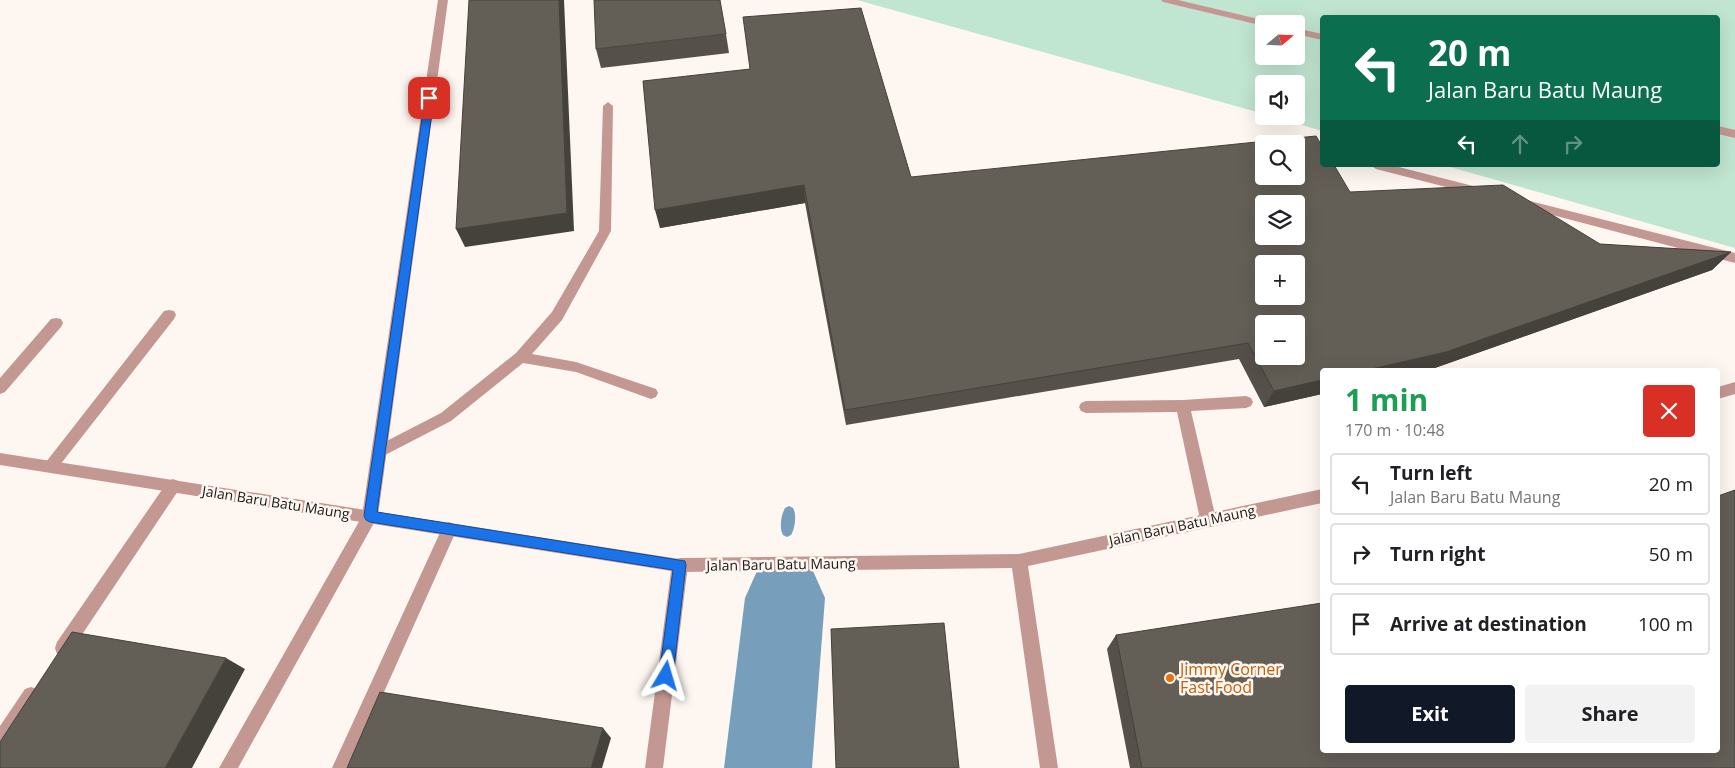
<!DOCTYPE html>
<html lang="en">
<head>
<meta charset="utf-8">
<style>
  body { margin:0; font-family:"Open Sans",sans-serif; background:#f2f2f2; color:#202124; height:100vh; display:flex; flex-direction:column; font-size:19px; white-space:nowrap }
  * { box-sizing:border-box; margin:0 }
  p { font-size:16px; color:#757577 }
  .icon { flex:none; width:28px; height:28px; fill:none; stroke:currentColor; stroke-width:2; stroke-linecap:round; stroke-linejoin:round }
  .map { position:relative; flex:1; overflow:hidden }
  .side { position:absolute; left:1320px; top:368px; width:400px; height:385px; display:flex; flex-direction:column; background:#fff; border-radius:5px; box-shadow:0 5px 20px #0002 }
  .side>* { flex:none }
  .banner { position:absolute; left:1320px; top:15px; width:400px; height:152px; border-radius:5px; box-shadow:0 5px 20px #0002; background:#0b6e4f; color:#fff; overflow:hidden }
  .needle { width:32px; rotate:71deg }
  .tools { position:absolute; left:1255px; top:15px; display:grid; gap:10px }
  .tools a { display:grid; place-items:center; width:50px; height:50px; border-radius:5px; background:#fff; box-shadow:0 5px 20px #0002; font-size:25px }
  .pin { position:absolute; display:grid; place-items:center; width:42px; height:42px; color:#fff; margin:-21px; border-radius:10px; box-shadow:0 2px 8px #0006 }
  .me { position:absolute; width:55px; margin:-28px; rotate:7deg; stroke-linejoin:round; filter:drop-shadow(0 0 4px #0008) }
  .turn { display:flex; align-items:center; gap:18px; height:105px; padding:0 25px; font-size:22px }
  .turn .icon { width:65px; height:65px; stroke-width:2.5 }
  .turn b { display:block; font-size:35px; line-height:42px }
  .lanes { display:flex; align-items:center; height:48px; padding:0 25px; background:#0003; justify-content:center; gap:25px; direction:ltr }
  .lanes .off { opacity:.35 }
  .round { display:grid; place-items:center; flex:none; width:52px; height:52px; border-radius:5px; background:#f2f2f2 }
  .head { display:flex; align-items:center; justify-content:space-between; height:85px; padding:0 25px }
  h1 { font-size:30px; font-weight:700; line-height:38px; color:#1e9e55 }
  .primary-button { display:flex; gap:10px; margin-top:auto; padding:10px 25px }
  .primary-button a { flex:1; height:58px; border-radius:5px; background:#111827; color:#fff; font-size:20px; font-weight:700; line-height:58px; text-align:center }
  .primary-button a+a { background:#f2f2f2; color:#202124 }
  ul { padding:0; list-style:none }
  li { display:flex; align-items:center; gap:15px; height:62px; margin:0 10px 8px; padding:0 15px; border:2px solid #e0e0e0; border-radius:5px }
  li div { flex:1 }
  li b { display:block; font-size:19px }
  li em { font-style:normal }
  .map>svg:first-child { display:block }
  .green { fill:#c0e5d0; fill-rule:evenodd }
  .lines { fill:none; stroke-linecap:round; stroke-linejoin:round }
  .stream { fill:#779eba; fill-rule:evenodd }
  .river { fill:#779eba; fill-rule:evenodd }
  .service { fill:#c49892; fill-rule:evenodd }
  .minor { fill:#c49892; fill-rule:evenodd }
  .tertiary { fill:#c49892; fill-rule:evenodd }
  .wall { fill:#55514a }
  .shaded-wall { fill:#45423c }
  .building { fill:#635e56; stroke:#45423c; fill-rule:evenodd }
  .route { fill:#1a73e8; stroke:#114b97 }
  .food-dot { fill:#e8710a; stroke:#fef7f1; stroke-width:2 }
  .labels { text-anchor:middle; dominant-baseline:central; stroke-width:5; stroke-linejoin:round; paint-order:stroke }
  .street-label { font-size:14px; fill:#191714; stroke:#fef7f1 }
  .near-food-label { font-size:16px; fill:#c56008; stroke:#fef7f1; text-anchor:start }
</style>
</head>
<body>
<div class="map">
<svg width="1735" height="768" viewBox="0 0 1735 768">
  <rect width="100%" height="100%" fill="#fef7f1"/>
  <path class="green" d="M857,0H1735V248L1443,165H1718V18H1322V131L1272,116H1296V84H1264V114ZM1264,24H1296V56H1264Z"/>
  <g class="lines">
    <path class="stream" d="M789,506L793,508C797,515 795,528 791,535L787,537L783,535C779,528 781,515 785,508Z"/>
    <path class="river" d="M785,560L813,571L825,598L812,768H724L745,598L757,571Z"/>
    <path class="service" d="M1161,0H1178L1271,22L1272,24H1264V26L1163,2Z
      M1296,28L1322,34V40L1296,34Z
      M608,102L613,106L611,231L562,320L532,354L576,362L656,389L658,393L656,397L651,399L576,372L523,363L451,421L385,455L380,457L375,455L373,451L375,447L441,413L516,353L552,312L599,231L603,106Z
      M1718,126L1735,130V138L1718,134Z
      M1370,165H1391L1477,187L1483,191L1477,195L1376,169Z
      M1522,199L1735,253V263L1518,206L1516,203L1518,200Z
      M169,310L174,311L176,315L174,319L56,470L51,472L46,470L44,466L46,462L164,311Z
      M56,318L61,319L63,323L61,327L5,392L0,394V378L51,319Z
      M1246,396L1251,398L1253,402L1251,406L1246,408L1191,411L1216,519L1213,524L1208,526L1203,524L1200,519L1177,412L1086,413L1081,411L1079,407L1081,403L1086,401L1183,400Z
      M173,479L178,481L180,486L178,491L69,654L63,656L57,654L55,648L57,642L168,481Z
      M370,509L375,511L378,516L375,521L238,768H219L365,511Z
      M449,522L454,524L457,529L350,768H332L444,524Z
      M31,687L37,689L39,695L37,701L6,747L0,750V726L25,689Z"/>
    <path class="minor" d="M438,0H448L378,516L375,521L370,523L365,521L362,516Z
      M1735,382V394L1718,399V387Z
      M1322,489V503L1028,566L1058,768H1040L1012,568L680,572L674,570L672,565L674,560L680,558L1019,554Z"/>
    <path class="tertiary" d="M0,453L686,560L688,565L663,768H645L671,571L0,465Z"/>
  </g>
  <path class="wall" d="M726,34L729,53L601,68L596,49Z
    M643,81L911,177L1350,192L1600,244L1731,252L1712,270L1432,369L1264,407L1239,359L846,425L805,203L660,228Z
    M1116,635L1322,750L1735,768H1130L1107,649Z"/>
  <path class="shaded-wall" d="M559,0H564L574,231L465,247L456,229Z
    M804,185L805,203L660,228L655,210Z
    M1731,252L1712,270L1432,369L1427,370H1367Z
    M1322,380V394L1264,407L1274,391Z
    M226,658L245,669L192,768H165Z
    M603,728L611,738L602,768H591Z"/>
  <path class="building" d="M469,0H559L567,213L456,229Z
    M594,0H720L726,34L596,49Z
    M861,8L911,177L1316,136L1322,146V165H1334L1350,192L1503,185L1600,244L1731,252L1446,352L1367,370H1322V380L1274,391L1248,343L845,410L804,185L655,210L643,81L750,69L743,17ZM1264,144H1296V176H1264ZM1264,204H1296V236H1264ZM1264,264H1296V296H1264ZM1264,324H1296V356H1264Z
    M1735,490V768H1142L1116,635L1322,603V750H1718V496Z
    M944,623L959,768H836L831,629Z
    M72,632L226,658L165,768H0V742Z
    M380,692L603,728L591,768H347Z"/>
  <path class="route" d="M429,95L434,98L377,512L685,561L686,565L673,676L671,680L666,683L661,680L659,676L673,570L370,522L366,520L364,516L425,98Z"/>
  <circle class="food-dot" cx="1170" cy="678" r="5"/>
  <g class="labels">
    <g class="street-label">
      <text transform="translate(276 502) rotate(9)">Jalan Baru Batu Maung</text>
      <text transform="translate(1182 525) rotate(-12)">Jalan Baru Batu Maung</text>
      <text transform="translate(781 564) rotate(-1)">Jalan Baru Batu Maung</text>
    </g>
    <g class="near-food-label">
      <text x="1180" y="669">Jimmy Corner<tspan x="1180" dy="18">Fast Food</tspan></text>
    </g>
  </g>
</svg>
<div class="tools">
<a><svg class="needle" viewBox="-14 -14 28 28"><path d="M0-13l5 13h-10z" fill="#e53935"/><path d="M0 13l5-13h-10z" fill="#757577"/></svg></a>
<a><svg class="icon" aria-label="sound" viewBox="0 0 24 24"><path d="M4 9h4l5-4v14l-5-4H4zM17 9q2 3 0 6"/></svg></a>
<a><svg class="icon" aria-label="search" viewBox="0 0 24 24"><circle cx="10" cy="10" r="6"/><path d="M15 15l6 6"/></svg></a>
<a><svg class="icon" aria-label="layers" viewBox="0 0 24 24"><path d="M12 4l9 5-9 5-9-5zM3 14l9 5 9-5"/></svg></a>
<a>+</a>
<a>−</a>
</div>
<div class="pin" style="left:429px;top:98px;background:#d93025"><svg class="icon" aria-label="arrive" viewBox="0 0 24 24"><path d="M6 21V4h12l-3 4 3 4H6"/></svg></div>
<svg class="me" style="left:666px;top:676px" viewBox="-20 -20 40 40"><path d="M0-17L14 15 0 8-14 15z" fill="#1a73e8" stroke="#fff" stroke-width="4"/></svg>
<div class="banner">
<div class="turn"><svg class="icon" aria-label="left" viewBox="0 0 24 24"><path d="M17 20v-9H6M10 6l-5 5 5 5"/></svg><div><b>20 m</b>Jalan Baru Batu Maung</div></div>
<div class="lanes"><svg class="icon" aria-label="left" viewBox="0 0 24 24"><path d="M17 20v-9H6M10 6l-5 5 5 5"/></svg><svg class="icon off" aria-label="ahead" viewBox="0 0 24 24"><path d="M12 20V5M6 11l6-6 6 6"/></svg><svg class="icon off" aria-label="right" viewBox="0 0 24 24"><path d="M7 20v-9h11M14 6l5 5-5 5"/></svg></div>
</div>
<section class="side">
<div class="head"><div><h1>1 min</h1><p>170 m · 10:48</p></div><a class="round" style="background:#d93025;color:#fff"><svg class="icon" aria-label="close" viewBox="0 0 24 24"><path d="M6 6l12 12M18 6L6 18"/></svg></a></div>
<ul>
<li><svg class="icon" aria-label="left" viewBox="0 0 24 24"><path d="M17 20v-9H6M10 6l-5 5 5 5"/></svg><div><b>Turn left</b><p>Jalan Baru Batu Maung</p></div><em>20 m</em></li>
<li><svg class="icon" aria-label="right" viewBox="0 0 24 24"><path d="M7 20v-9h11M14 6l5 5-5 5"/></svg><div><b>Turn right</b></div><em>50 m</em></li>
<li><svg class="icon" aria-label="arrive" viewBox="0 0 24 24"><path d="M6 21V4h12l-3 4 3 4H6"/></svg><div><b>Arrive at destination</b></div><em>100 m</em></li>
</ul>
<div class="primary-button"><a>Exit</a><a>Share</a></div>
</section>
</div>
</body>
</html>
